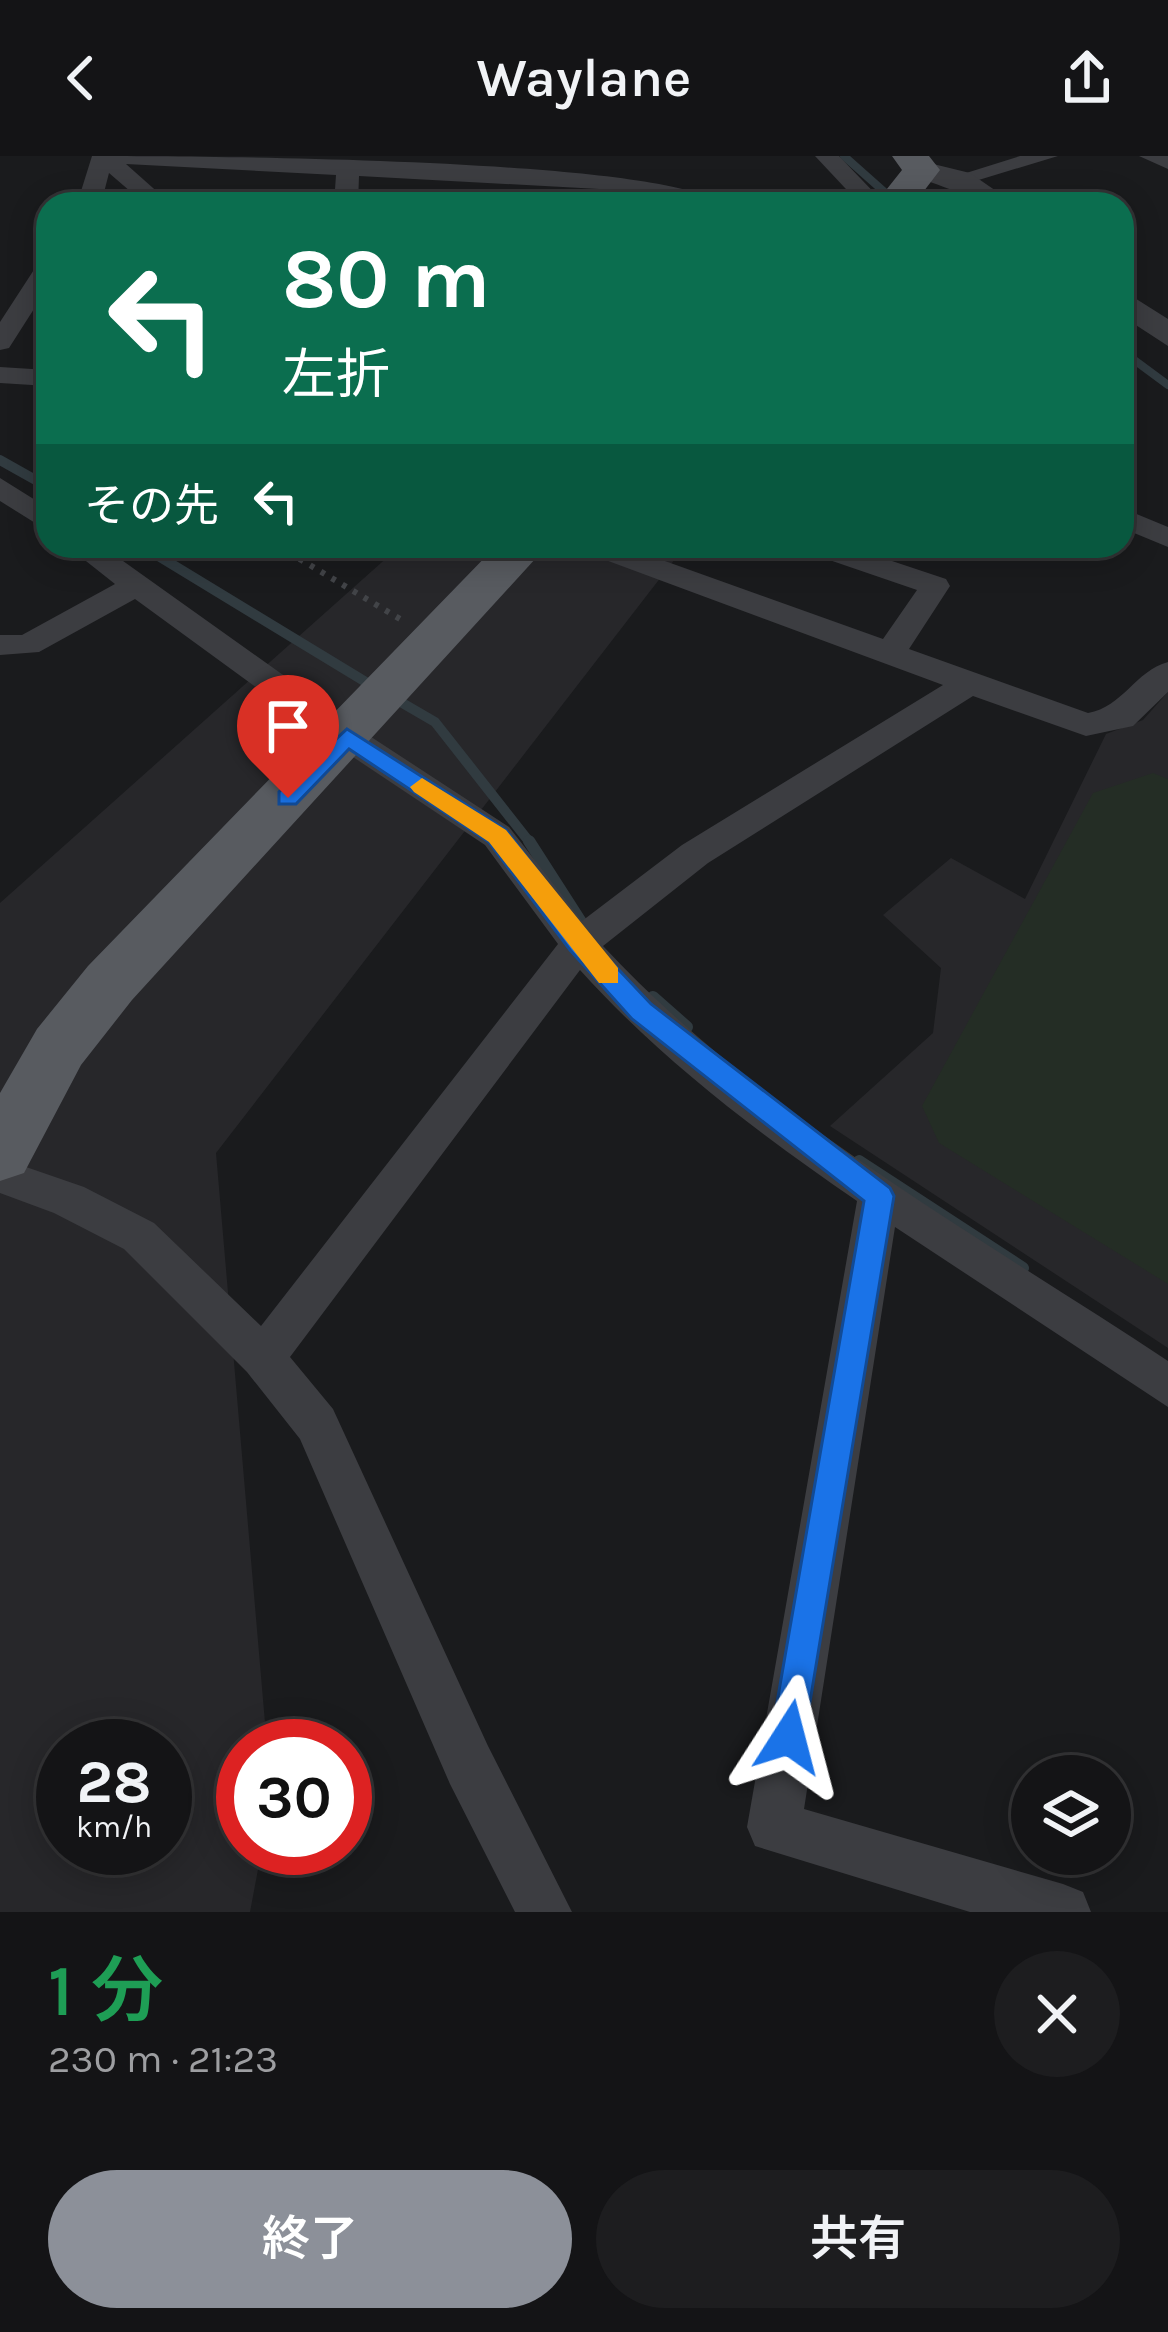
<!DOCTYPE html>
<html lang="ja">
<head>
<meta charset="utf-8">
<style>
  body { margin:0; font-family:Karla,"Noto Sans JP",sans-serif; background:#1d1d1f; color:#f1f3f6; height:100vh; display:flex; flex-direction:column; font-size:45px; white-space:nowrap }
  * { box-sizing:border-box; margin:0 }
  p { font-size:39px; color:#9d9ea1 }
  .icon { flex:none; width:66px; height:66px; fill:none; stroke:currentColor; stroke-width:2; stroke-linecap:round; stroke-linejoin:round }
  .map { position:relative; height:1756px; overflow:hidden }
  .sheet { display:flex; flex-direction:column; background:#141416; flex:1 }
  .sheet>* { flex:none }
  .banner { position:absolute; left:36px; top:36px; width:1098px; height:366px; border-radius:36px; box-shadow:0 6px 30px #0003,0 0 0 3px #333335; background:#0b6e4f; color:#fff; overflow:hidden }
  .buttons { position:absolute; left:1011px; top:1599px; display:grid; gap:24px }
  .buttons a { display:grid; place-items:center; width:120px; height:120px; border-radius:50%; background:#141416; box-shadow:0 6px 30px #0003,0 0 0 3px #333335; font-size:60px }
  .speed { position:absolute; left:36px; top:1563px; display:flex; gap:24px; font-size:60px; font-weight:700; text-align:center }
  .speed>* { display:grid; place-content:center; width:156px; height:156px; border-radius:50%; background:#141416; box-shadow:0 6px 30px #0003,0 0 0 3px #333335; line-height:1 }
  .speed small { font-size:30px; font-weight:400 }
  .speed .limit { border:18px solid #d22; background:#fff; color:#111 }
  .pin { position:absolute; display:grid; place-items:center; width:102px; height:102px; color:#fff; margin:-123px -51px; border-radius:50% 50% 50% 0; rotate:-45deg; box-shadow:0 0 12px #0007 }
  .pin .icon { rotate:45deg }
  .me { position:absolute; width:132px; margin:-66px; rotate:9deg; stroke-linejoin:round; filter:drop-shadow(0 0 9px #0008) }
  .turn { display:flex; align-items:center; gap:42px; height:252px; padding:0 48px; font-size:54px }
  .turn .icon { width:156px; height:156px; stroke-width:2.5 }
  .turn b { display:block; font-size:84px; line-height:102px }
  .then { display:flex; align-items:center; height:114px; padding:0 48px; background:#0003; gap:24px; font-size:45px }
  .round { display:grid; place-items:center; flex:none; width:126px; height:126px; border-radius:63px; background:#1d1d1f }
  .overview { display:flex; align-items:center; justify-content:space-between; height:204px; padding:0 48px }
  h1 { font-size:72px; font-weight:600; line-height:90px; color:#1e9e55 }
  .primary-button { display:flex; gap:24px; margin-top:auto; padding:24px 48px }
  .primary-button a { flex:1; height:138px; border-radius:72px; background:#8c9099; color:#fff; font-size:48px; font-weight:600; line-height:138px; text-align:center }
  .primary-button a+a { background:#1d1d1f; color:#f1f3f6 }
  header { display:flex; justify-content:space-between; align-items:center; height:156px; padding:0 48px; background:#141416; font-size:54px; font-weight:600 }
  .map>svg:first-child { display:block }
  .built { fill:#27272a; fill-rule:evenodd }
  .green { fill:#242d25 }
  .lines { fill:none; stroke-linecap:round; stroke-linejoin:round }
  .stream-far2 { stroke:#313b40; stroke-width:8 }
  .stream-far1 { stroke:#313b40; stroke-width:10 }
  .stream { stroke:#313b40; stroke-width:12 }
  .path { stroke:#424448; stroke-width:6; stroke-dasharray:4.5 8; stroke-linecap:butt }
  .minor { fill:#3c3d41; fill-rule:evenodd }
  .tertiary { fill:#3c3d41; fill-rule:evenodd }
  .primary { fill:#585b60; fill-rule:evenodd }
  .route { fill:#1a73e8; stroke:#114b97; stroke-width:3 }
  .slow { fill:#f59e0b }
</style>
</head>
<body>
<header><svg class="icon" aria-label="back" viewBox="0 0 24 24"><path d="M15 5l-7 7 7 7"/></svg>Waylane<svg class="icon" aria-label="share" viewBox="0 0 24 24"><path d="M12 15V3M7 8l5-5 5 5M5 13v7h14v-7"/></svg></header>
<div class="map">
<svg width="1168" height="1756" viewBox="0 0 1168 1756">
  <rect width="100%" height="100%" fill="#1a1b1d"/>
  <path class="built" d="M400,390H685L216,997L267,1590H243V1692H262L250,1756H0V747ZM63,1590H165V1692H63Z
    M1168,536V1192L830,970L933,877L941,812L883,759L951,702L1025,743L1106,578L1143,564Z"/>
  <path class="green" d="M1153,617L1168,623V1128L939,987L922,950L1093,637Z"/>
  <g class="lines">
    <path class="stream-far2" d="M844,0L898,48
      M1122,195L1168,229
      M0,304L5,307"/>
    <path class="stream-far1" d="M0,304L48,331
      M142,390L374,531
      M392,541L435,566L531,688"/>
    <path class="stream" d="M529,685L581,766
      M653,841L687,871
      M859,1005L1023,1112"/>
    <path class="path" d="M278,390L400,463"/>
    <path class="minor" d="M92,0C185,0 668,2 718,48H680L636,35L359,20L358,48H334L336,19L126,8L171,48H145L109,17L101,48H77Z
      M815,0H839L885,48H860Z
      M1020,0H1058L959,30L947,23Z
      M1139,0H1168V13Z
      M48,104V131L9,192L0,194V166L39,106Z
      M0,211L48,214V230L0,227Z
      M0,322L48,352V375L0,345Z
      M1122,352L1168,371V391L1122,372Z
      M67,390H102L359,573L509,671L582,765L682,689L943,529L584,396L580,390H623L883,483L917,434L806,396L802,390H847L946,423L950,430L909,493L1088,557C1123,551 1135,515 1168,506V536L1133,570L1086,580L973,540L708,707L603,790C761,960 975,1077 1168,1205V1251L895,1071L804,1653L1063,1728L1083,1736L1091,1756H970L755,1690L747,1671L857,1045C758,977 660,903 580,814L290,1201L333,1253L488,1590L572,1756H515L450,1628L300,1283L247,1216L124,1093L54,1057L0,1037V1002L84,1031L154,1067L261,1170L558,788L485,689L335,589L135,443L39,496L0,499V479H22L115,428Z"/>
    <path class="tertiary" d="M921,5L970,17L1015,48C976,48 949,30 910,20L906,14Z
      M1122,134L1168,163V190L1122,160Z"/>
    <path class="primary" d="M892,0H929L940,14L914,48H875L902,14Z
      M496,390H547L132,844L81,909L24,1017L0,1025V937L37,873L88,810Z"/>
  </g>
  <path class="route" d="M347,573L506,674L588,781L651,848L890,1032L894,1040L802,1594L789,1599L776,1594L771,1581L864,1045L632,863L570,794L489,686L349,593L296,648H279V636Z"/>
  <path class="slow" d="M422,622L506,674L618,812V827H599L489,686L414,636L410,631Z"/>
</svg>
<div class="buttons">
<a><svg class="icon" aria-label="layers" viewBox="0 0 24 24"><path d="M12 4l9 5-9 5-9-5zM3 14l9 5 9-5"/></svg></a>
</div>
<div class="speed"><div>28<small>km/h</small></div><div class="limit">30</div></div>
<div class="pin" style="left:288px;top:642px;background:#d93025"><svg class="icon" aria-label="arrive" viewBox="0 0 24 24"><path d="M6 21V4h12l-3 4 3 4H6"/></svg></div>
<svg class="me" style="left:789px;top:1581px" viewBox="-20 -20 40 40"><path d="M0-17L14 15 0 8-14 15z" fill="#1a73e8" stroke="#fff" stroke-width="4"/></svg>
<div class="banner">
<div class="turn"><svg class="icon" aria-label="left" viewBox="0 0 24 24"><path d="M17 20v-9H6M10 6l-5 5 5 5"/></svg><div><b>80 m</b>左折</div></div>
<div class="then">その先<svg class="icon" aria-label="left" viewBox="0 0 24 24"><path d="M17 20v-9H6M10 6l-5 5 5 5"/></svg></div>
</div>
</div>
<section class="sheet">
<div class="overview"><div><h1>1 分</h1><p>230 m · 21:23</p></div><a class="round"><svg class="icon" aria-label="close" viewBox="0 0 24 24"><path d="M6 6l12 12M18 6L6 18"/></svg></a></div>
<div class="primary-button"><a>終了</a><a>共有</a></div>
</section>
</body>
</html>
